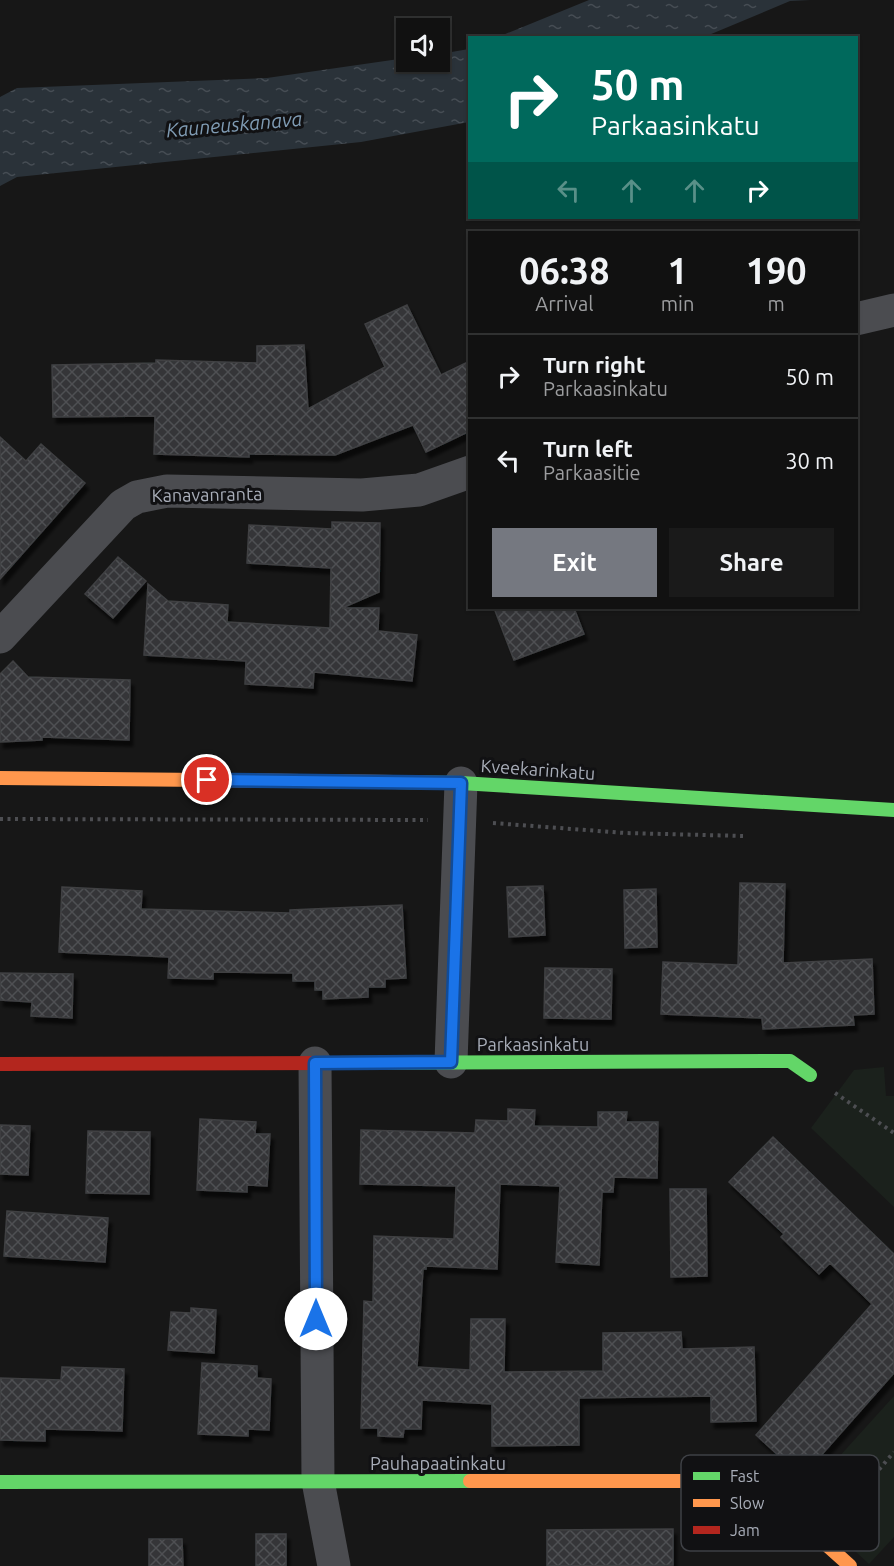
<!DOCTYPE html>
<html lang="en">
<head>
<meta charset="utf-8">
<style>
  body { margin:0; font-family:Ubuntu,sans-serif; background:#1a1a1a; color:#f1f3f6; height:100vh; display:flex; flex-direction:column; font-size:22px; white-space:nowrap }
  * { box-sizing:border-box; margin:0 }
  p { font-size:20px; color:#9c9d9f }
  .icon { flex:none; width:33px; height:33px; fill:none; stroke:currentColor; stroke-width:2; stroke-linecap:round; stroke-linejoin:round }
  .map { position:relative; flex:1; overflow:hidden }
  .details { position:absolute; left:468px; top:231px; width:390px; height:378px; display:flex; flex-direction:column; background:#111; border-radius:0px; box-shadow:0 2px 4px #0004,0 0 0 2px #303131 }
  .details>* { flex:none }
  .banner { position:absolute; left:468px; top:36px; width:390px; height:183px; border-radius:0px; box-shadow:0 2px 4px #0004,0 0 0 2px #303131; background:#00695c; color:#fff; overflow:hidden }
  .fabs { position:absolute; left:396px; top:18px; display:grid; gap:12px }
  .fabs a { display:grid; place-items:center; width:54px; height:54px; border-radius:0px; background:#111; box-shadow:0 2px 4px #0004,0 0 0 2px #303131; font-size:30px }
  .pin { position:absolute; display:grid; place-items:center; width:51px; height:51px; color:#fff; margin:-26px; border:3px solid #fff; border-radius:50%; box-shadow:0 2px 6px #0007 }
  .me { position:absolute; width:66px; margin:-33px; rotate:0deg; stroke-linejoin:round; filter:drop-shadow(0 0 4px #0008) }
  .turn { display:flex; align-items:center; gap:21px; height:126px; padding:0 24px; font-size:27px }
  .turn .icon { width:78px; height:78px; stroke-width:2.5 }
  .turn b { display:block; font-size:42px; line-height:51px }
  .lanes { display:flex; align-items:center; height:57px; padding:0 24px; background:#0003; justify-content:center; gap:30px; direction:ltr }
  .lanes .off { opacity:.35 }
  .eta { display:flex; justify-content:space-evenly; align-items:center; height:102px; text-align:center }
  .eta b { font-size:36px; font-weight:600; line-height:42px }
  .primary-button { display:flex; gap:12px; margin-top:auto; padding:12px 24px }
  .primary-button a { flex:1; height:69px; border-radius:0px; background:#757880; color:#fff; font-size:24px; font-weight:600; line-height:69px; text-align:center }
  .primary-button a+a { background:#1a1a1a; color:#f1f3f6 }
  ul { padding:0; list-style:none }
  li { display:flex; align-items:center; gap:18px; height:84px; padding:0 24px; border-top:2px solid #303131 }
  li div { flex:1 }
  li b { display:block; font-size:22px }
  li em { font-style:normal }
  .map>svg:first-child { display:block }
  .green { fill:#1b211c }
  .water { fill:url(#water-ripples) }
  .building { fill:url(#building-cross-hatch); stroke:#3f4043; stroke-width:1.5; filter:url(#shadow) }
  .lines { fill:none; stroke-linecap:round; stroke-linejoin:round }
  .path { stroke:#4d4e52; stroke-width:4; stroke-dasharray:3 4.5; stroke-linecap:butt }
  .street { stroke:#4b4c50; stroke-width:33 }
  .fast { stroke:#63d668; stroke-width:14 }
  .slow { stroke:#ff974d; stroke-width:14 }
  .jam { stroke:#b3261e; stroke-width:14 }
  .route-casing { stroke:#114b97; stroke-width:15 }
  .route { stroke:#1a73e8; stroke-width:10 }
  .labels { text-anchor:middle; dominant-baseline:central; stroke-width:6; stroke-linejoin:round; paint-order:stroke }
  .street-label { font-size:18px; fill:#a8adb8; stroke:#111113 }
  .water-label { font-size:20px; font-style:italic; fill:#7f9bb3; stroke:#111113 }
  .key { fill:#111113; stroke:#3e4045; stroke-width:1.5 }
  .key-label { font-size:16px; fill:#a8adb8 }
</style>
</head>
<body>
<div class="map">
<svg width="894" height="1566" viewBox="0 0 894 1566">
  <defs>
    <pattern id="water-ripples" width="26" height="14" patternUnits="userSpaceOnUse" patternTransform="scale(1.5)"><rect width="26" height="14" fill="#2a3239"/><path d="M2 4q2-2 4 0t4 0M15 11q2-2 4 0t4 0" fill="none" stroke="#464d54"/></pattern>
    <pattern id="building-cross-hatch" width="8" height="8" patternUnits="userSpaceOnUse" patternTransform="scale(1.5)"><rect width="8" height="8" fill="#343537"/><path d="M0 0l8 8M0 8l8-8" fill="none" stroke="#4f5052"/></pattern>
    <filter id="shadow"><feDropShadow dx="3.5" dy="6" stdDeviation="1.5" flood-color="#0009"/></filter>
  </defs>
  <rect width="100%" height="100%" fill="#171717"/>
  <path class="green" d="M884,1067L886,1096H894V1207L811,1128L854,1070Z
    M894,1396V1537L869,1564L800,1500Z"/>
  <path class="water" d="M589,0H810L790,1L704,37H498Z
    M469,49V122L361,142L17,177L0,186V97L17,88L267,78L406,58V62H440V54Z"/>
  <path class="building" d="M407,305L441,375L470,361V431L426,452L413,425L335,455L249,454V457L154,454L155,416L53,417L52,365L156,363V360L257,363V346L304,345L308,409L385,367L365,324Z
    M0,437L26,461L41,444L85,483L0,579Z
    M332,522L380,523L379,592L342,608H379L378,631L417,635L412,681L314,672L313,688L245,684L246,661L144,655L148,584L168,601L228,605L227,622L330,628L331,568L247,563L249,525L332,529Z
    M118,557L146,581L113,618L85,594Z
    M494,608H574L584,634L514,660Z
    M13,661L28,677L130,680L129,740L42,737V740L0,742V674Z
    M740,883L785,884L783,963L872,959L874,1014L853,1015L854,1025L763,1029L762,1018L661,1014L663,962L738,965Z
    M543,886L545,935L509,937L507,887Z
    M62,887L142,891L141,909L290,913V910L402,905L406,978L385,979V987H368V997L323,999V990H315V981H293V973L213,972V979L168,978L169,957L59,952Z
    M656,889L657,947L625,948L624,890Z
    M545,968L612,969L611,1019L544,1018Z
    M0,973L73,974L72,1018L31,1016L32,1002L0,1000Z
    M508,1109L535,1110L534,1126L598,1127V1112H627L626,1122H658L657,1178L614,1177L613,1192H602L599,1265L556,1262L560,1186L500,1184L497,1269L426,1266V1269H423L417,1367L470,1370L471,1319H505L504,1372L603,1371V1333L681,1332L682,1349L754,1347L756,1421L711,1422V1396L579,1398V1445L492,1446V1404L422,1400L421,1429H404L403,1437L378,1436V1428H361L364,1301L373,1302L374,1236L454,1239L456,1186L360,1184L361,1130L475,1133L476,1120L508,1121Z
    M200,1119L256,1122L255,1134H270L267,1186L247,1185V1192L197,1190Z
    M0,1125L30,1126L28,1175L0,1174Z
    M88,1131L150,1132L149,1194L86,1193Z
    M773,1137L894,1254V1373L802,1477L756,1435L872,1304L830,1263L819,1274L781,1237L784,1234L729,1182Z
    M670,1189H706L707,1276L671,1277Z
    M7,1211L108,1218L105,1262L4,1256Z
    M191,1308L216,1310L214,1353L168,1350L171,1312L191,1313Z
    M202,1363L257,1366V1378L271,1379L269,1430L248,1429V1436L198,1434Z
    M62,1367L124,1369L122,1431L45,1429V1441L0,1440V1378L61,1380Z
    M673,1529V1565L547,1566V1530Z
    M256,1534H286V1566H256Z
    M149,1539H182L183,1566H149Z"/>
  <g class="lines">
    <path class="path" d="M0,819L428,820
      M493,823L625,833L743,836
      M835,1093L894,1133
      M840,1515L894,1452"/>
    <path class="street" d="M856,319L894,310
      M0,637L123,505L137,497L167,491L362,495L419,490L470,472
      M451,1062L461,783
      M315,1063L318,1481L334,1566"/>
    <path class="fast" d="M394,782L461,783L894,810
      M334,1063L790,1061L810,1075
      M0,1482L470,1481"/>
    <path class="slow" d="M0,778L394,782
      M470,1481H708C766,1491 808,1527 850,1566"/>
    <path class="jam" d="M0,1064L334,1063"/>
  </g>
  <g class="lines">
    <defs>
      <path id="route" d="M207,780L461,783L451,1062L315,1063L316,1319"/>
    </defs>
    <use href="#route" class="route-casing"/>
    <use href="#route" class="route"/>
  </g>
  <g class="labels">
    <g class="street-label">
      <text transform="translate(207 494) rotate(-1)">Kanavanranta</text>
      <text transform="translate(538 769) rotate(4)">Kveekarinkatu</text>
      <text x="533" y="1044">Parkaasinkatu</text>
      <text x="438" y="1463">Pauhapaatinkatu</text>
    </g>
    <g class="water-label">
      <text transform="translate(234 124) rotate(-5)">Kauneuskanava</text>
    </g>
  </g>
  <rect x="681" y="1455" width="198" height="96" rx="9" class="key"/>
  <rect x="693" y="1472" width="27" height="8" fill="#63d668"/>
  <rect x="693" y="1499" width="27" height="8" fill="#ff974d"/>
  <rect x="693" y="1526" width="27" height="8" fill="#b3261e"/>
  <g class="key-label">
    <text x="730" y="1482">Fast</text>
    <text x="730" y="1509">Slow</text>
    <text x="730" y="1536">Jam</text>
  </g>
</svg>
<div class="fabs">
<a><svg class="icon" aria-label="sound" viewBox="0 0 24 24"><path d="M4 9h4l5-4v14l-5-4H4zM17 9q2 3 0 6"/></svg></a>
</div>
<div class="pin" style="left:207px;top:780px;background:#d93025"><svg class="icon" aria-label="arrive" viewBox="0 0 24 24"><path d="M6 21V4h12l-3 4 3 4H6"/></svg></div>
<svg class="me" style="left:316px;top:1319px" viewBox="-20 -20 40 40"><circle r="19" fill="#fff"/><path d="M0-13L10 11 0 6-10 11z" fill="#1a73e8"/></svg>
<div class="banner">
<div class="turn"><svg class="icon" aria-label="right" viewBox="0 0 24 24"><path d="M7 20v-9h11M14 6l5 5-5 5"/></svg><div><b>50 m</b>Parkaasinkatu</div></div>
<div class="lanes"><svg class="icon off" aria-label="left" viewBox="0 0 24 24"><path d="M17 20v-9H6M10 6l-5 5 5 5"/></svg><svg class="icon off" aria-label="ahead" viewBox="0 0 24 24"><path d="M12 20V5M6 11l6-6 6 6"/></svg><svg class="icon off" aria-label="ahead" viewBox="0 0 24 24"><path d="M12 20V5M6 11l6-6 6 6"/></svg><svg class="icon" aria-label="right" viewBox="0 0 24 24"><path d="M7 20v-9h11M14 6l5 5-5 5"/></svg></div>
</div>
<section class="details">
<div class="eta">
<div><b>06:38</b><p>Arrival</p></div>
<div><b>1</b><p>min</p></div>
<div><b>190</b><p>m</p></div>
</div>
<ul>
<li><svg class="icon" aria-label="right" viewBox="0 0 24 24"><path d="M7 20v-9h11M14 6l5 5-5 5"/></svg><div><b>Turn right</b><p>Parkaasinkatu</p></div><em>50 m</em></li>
<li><svg class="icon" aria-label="left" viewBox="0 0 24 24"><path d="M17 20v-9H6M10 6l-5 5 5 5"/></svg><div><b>Turn left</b><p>Parkaasitie</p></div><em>30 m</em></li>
</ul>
<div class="primary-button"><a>Exit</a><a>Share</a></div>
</section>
</div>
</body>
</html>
